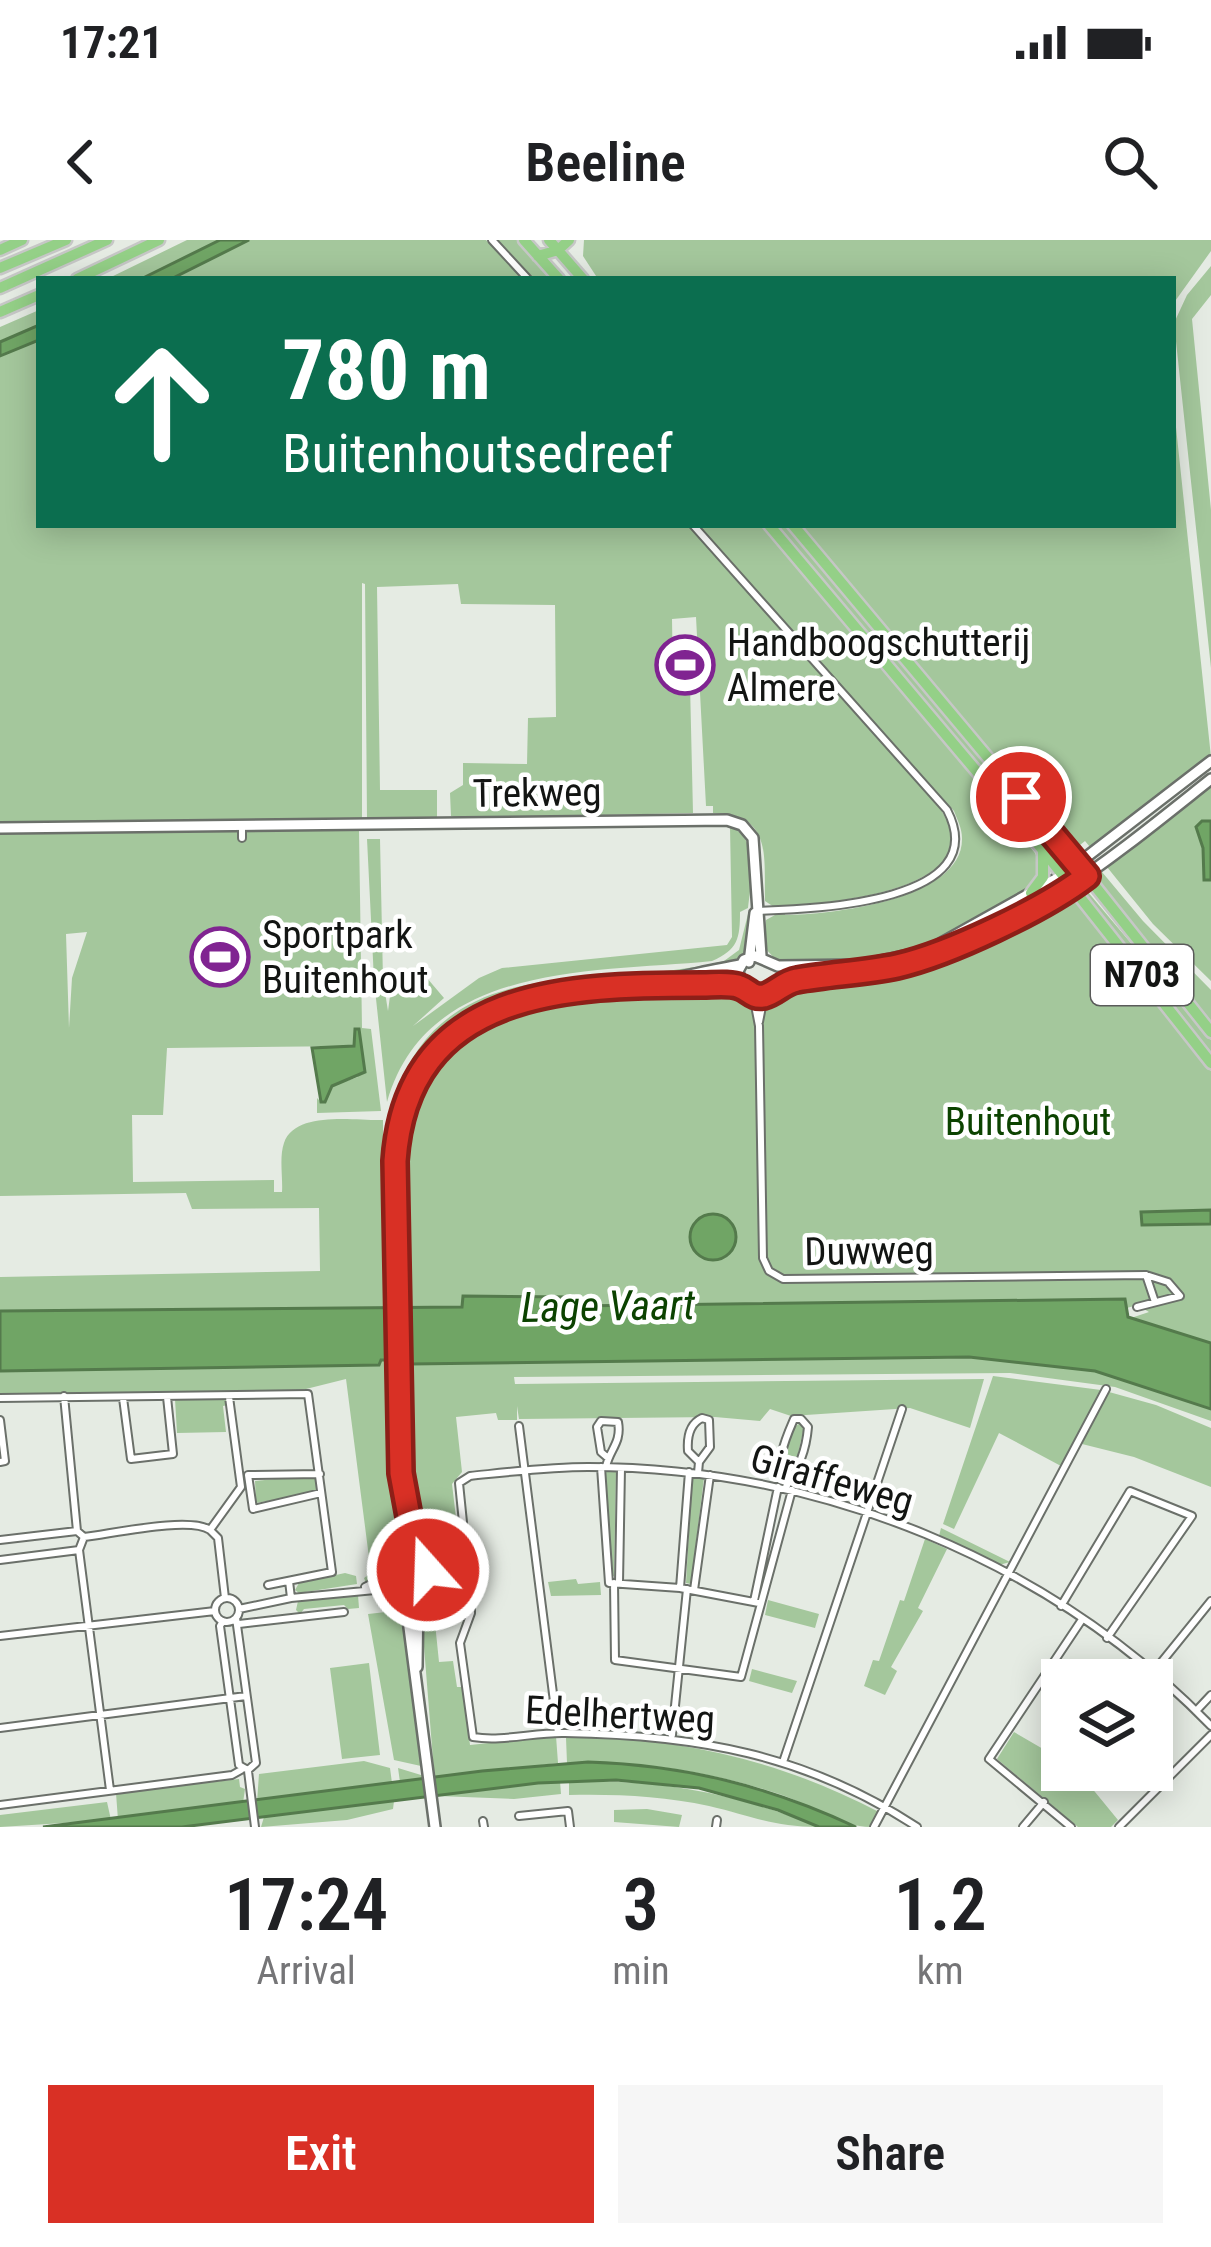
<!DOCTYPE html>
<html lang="en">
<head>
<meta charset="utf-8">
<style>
  body { margin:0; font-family:"Roboto Condensed",sans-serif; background:#f6f6f6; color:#202124; height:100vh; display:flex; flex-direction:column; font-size:45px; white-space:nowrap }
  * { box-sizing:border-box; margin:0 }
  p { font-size:39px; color:#757577 }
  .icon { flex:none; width:66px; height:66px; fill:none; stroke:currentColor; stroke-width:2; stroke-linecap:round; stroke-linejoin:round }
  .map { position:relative; height:1587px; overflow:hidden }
  .drawer { display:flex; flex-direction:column; background:#fff; flex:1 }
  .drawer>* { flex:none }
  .guide { position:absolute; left:36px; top:36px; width:1140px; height:252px; border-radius:0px; box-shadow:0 6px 30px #0003; background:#0b6e4f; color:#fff; overflow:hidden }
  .fabs { position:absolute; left:1041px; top:1419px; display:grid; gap:24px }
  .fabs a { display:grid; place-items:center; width:132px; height:132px; border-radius:0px; background:#fff; box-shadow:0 6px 30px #0003; font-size:60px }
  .pin { position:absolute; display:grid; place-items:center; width:102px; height:102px; color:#fff; margin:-51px; border:6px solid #fff; border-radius:50%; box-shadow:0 3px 12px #0007 }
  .me { position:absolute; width:132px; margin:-66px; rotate:340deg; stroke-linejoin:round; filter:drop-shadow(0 0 9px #0008) }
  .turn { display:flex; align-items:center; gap:42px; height:252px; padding:0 48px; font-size:54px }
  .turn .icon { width:156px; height:156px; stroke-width:2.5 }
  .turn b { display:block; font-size:84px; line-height:102px }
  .eta { display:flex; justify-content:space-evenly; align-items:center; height:204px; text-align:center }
  .eta b { font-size:72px; font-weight:600; line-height:84px }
  .button { display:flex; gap:24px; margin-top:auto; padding:24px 48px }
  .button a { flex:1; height:138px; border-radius:0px; background:#d93025; color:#fff; font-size:48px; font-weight:600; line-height:138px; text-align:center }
  .button a+a { background:#f6f6f6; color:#202124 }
  .status { display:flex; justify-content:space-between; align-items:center; height:84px; padding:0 60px; background:#fff; direction:ltr }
  .status svg { height:33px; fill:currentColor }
  header { display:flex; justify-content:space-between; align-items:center; height:156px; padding:0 48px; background:#fff; font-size:54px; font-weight:600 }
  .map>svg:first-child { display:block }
  .green { fill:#a4c79c; fill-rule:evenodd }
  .water { fill:#70a565; stroke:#547a4c; stroke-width:3 }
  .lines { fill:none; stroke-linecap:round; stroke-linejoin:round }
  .street-casing { stroke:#6b706a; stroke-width:10 }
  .secondary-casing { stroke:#6b706a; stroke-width:14 }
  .highway-casing { stroke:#c6c7c6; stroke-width:15 }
  .street { stroke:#fff; stroke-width:6 }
  .secondary { stroke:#fff; stroke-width:9 }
  .highway { stroke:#94d087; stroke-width:10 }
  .route-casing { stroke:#8d1f18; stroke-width:30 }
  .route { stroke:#d93025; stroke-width:21 }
  .labels { text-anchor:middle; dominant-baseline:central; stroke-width:9; stroke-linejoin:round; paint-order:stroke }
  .shield { fill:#fff; stroke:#5a5b5a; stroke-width:3 }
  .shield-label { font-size:36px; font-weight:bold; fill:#131513 }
  .poi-label { font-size:39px; fill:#131513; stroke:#fff; text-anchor:start }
  .street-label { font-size:39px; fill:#131513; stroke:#fff }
  .park-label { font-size:39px; fill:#0c4300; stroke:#fff }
  .water-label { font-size:42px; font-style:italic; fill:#0b4200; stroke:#fff }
</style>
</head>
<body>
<div class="status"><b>17:21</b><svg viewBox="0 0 49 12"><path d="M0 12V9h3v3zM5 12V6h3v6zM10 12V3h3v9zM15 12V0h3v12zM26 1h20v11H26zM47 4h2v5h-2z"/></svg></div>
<header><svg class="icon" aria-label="back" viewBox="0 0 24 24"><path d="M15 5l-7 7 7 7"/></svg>Beeline<svg class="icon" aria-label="search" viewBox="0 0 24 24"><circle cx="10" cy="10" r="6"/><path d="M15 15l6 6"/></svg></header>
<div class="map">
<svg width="1211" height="1587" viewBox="0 0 1211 1587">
  <rect width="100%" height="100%" fill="#e5ebe3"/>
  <path class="green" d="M187,0H486L523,39H107Z
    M496,0H518L553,39H532Z
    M584,0H1211V11L1173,64V39H598L583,16Z
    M1211,26V55L1192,79L1211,270V428L1174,83L1187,55Z
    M39,70V285H689L935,560C943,573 953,587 951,603C946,653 824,664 785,666V675C829,675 964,660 962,598C962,588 957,579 954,571L697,285H767L1035,613L1042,629L1029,650L928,708L884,720L786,724L787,746L923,723L1055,659L1062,657L1076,661L1211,831V1103L1131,1078L1149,1072L1137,1065L1127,1068L1125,1059L574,1066L572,1057L464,1056L463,1067L0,1071V1037L320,1031L319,968L192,969L186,953L0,956V87ZM362,343L365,344L367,579L437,578V550H380L377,347L458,344L461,364L555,365L556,477L528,478L527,524L463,523V545L450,553L451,576L458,578L693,573L690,444L673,443L672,379L696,377L706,566H713V573C772,574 764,615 765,661L774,667L775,675L766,680L763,706L778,722L780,749L765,764L753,765L742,752L729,748C603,755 424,736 401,903C394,954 411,1008 403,1058L388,1057L384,1040L383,880C356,881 295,870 284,903C279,917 283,938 282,952H274V940L133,942L132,875H163L167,808L355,806V795L358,837L332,846L321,862L317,858V873L381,871L371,789L362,788L359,590L86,593L87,582L362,579ZM87,692L72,738L69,788L66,694Z
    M1173,159L1211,517L1090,607L1085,601L1080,605L1085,611L1070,610L801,285H1173Z
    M778,285H790L1071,626L944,484Z
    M1211,542V741L1153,684L1107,627Z
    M730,586C761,601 751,640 748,668L740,672C740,698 738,710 712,721C595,733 427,721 387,862L374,740L367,599H380L383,740L388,771L390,756L421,731L444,758L413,786L479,738L502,728L727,705L732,697Z
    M1102,632L1143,681L1211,750V785L1094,638Z
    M1082,645L1199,784L1211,800V813L1081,652Z
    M748,674C749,695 752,714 731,725L518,755L469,776L441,801L416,832L393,895V1040C387,1016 387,991 386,966C381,862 405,771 521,746C587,731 658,738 724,721L739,710Z
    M969,1117L1095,1131L1211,1169V1181L1115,1147L1010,1133L514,1137L515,1144L984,1139L970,1188L910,1168L791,1176L770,1169L760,1181L715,1177L519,1179L517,1166V1180H498L496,1173L456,1177L462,1232L452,1244L460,1312L453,1319L433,1323L418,1310C409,1251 400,1192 407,1134L386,1133L399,1307L388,1322L386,1334L366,1343L364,1338L371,1333L346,1139L298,1151L0,1154V1131L378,1125L381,1120H405L410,1124Z
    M993,1136L1101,1150L1061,1226L999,1193L954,1289L943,1284Z
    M1109,1152L1156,1165L1211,1188V1247L1134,1217L1082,1204Z
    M175,1159L226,1160L228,1165L223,1166L226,1192L177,1193Z
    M800,1183L804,1187L796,1223L790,1232L783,1223L792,1189Z
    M605,1232H616L614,1336H613Z
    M315,1235L317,1252L256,1263L255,1241Z
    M692,1237L704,1238L691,1344L686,1343Z
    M941,1288L1010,1322L999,1325L939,1296Z
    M925,1299L947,1309L918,1368L923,1371L891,1427L897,1431L885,1455L864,1446L873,1420L879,1421L900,1360L904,1361Z
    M396 1332a14 14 0 1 1 28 0a14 14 0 1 1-28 0Z
    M345,1333L356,1336L357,1344L299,1353L295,1350L299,1343Z
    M458,1334L466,1358L422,1365L421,1354L433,1337Z
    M576,1339L578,1344L600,1342L601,1355L551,1356L548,1342Z
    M358,1355L359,1368L348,1369L344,1365L304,1369L300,1374L296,1370L298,1361Z
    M768,1360L819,1374L815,1388L765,1375Z
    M466,1365V1378L435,1383L439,1422L453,1421L457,1447H463L470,1505L556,1496L558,1523L400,1542L398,1528L421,1535L434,1532L421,1369Z
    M404,1370L421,1526L394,1520L368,1374Z
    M369,1423L380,1515L342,1519L330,1428Z
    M752,1429L797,1441L792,1453L749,1441Z
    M1014,1492L1062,1520V1530H1077L1118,1580L1111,1587H1078L997,1519Z
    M586,1497C692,1500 785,1523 879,1572L871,1587C841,1587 811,1565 782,1555C712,1532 641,1520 567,1523L566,1498Z
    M364,1521L390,1528L392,1543L257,1562L259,1534Z
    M239,1539L240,1547L245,1549L243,1563L118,1580L116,1553Z
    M560,1541L561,1554L514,1559L438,1556Z
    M569,1541C662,1540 733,1552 819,1587C773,1587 752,1576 709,1566C663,1556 616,1554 569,1555Z
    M394,1561L393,1569L347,1580L261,1587L264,1577Z
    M107,1562L111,1580L0,1587V1575Z
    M647,1569L682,1575L679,1587L614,1582V1570Z"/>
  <path class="water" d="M220,0H249L171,39H141Z
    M39,85V100L0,116V102Z
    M1202,581H1211V640H1204L1203,608L1196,587Z
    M355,789H359L365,832L332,846L325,862H321L312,808L354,806Z
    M1211,970V984L1142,985L1141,972Z
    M690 997a23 23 0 1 1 46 0a23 23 0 1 1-46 0Z
    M463,1056L573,1057L574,1066L1125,1059L1128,1077L1211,1103V1169L1095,1131L969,1117L410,1124L404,1120H381L379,1125L0,1131V1071L462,1067Z
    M588,1522C684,1525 769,1546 856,1587H819L778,1570L699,1548L616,1540L538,1543L182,1587H43L482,1531Z"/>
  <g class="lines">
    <defs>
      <path id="street" d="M492,0L528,39
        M693,285L947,570C996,664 810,669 756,671
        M242,586V598
        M753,755L759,786L763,1018L769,1031L783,1039L1146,1035L1168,1042L1180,1056L1137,1067
        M759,782L764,756
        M1146,1035L1155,1062
        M64,1156L77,1291L84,1297L79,1310L110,1550
        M0,1158L308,1154L332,1332L268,1345
        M123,1158L131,1219L173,1214L167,1157
        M0,1180L5,1221L0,1222
        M519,1186L558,1493
        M601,1227L609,1343L680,1348L759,1363
        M606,1227C609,1210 622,1203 618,1182L601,1181L597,1187L601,1212L608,1218
        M698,1233L699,1222L710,1207L709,1180L702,1178C689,1184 687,1198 688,1211L699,1222
        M320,1234L248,1235L253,1269L321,1253
        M786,1247C799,1227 806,1211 808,1187L801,1179H794C784,1202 775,1221 787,1244
        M210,1290L241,1247L229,1157
        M210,1290L218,1298L225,1358
        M84,1297C111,1294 190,1276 210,1290
        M0,1300L77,1291
        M0,1320L79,1310
        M427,1326L465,1321
        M428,1335L466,1331
        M614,1343L615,1420L741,1437L792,1250
        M619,1343L621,1228
        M365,1347L391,1334
        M680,1348L689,1232
        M694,1350L710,1235
        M291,1358L375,1350L395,1342
        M215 1370a12 12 0 1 1 24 0a12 12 0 1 1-24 0Z
        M754,1361L778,1247
        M1061,1366L1130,1251L1192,1276L1107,1398
        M239,1369L291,1358L289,1341
        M223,1381L220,1386L239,1525L248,1530L256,1523L236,1378
        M239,1384L344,1372
        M0,1396L215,1371
        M1147,1440L1211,1361
        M1196,1471L1211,1455
        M0,1488L246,1456
        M672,1495L687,1349
        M783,1522L902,1169
        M248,1531L255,1587
        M0,1565L232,1535L241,1530
        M519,1576L568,1571L570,1587
        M483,1581L484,1587
        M716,1587L717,1580
        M874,1587L1106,1149
        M917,1587C806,1514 696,1495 565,1493C535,1492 503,1502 473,1497L460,1403L471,1373V1361L459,1243L470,1236C509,1232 549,1227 588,1227C819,1227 1050,1320 1211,1486
        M1023,1587L1044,1562
        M1071,1587L989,1519L1081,1381
        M1119,1587L1211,1495"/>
      <path id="secondary" d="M0,588L727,580L742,585L753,598L761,716
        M916,721C1026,691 1124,608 1211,539
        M749,722L755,673
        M796,740L756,756L742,747L738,731L744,720L755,716L778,726L862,725L927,711L1063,635L1211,521
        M643,748L739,742
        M766,750L780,740L883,728
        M404,1250L416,1314
        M392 1332a18 18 0 1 1 36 0a18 18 0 1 1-36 0Z
        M403,1315L395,921C400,840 449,775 531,758C561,751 592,752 622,747C662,742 701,732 740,725
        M404,1349L435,1587
        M417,1427L418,1348"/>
      <path id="highway" d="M524,0L559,39
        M549,0L583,39
        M0,10L22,0
        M538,16L558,10L569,0
        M0,28L66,0
        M77,39L159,0
        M0,48L107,0
        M0,72L39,55
        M769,285L1042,609L1211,823
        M793,285L1087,636L1211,792
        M1031,653L1043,637V612"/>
    </defs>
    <use href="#street" class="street-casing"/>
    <use href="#secondary" class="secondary-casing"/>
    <use href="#highway" class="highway-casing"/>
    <use href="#street" class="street"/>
    <use href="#secondary" class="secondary"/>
    <use href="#highway" class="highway"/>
  </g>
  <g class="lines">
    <defs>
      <path id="route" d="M428,1330L416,1314L401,1233L395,921C407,748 567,745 703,745C713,745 731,743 740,747C749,750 752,758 764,756C776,753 784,742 797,740C830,734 864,733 897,726C949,714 1044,669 1087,636L1021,557"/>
    </defs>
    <use href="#route" class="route-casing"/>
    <use href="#route" class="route"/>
  </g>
  <defs>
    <symbol id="stadium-ring" viewBox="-11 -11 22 22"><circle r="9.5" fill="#fff" stroke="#802491" stroke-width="1.5"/><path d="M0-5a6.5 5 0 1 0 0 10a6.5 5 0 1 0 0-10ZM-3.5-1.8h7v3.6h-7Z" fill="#802491"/></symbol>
  </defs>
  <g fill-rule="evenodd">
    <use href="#stadium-ring" x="652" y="392" width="66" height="66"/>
    <use href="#stadium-ring" x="187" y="684" width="66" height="66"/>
  </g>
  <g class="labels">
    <rect class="shield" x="1091" y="705" width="102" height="60" rx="9"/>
    <g class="shield-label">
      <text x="1142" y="735">N703</text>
    </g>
    <g class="poi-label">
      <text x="727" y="403">Handboogschutterij<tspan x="727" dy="45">Almere</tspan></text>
      <text x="262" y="695">Sportpark<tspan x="262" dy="45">Buitenhout</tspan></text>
    </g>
    <g class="street-label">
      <text transform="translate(537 553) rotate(-1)">Trekweg</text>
      <text transform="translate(869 1011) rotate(-1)">Duwweg</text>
      <text transform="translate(832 1240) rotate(16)">Giraffeweg</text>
      <text transform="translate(620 1475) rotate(3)">Edelhertweg</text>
    </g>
    <g class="park-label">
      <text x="1028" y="882">Buitenhout</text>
    </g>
    <g class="water-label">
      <text transform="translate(608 1066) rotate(-1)">Lage Vaart</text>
    </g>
  </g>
</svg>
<div class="fabs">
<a><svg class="icon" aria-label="layers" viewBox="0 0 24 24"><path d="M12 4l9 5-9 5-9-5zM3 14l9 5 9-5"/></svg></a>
</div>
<div class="pin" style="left:1021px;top:557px;background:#d93025"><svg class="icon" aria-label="arrive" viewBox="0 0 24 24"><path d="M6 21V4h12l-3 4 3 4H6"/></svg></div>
<svg class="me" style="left:428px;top:1330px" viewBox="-20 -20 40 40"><circle r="17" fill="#d93025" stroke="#fff" stroke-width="3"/><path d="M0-11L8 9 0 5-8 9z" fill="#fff"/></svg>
<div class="guide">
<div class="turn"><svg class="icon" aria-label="ahead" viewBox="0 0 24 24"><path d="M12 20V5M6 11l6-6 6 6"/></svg><div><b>780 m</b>Buitenhoutsedreef</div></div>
</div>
</div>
<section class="drawer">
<div class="eta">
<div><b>17:24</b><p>Arrival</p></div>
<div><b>3</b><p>min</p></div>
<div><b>1.2</b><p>km</p></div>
</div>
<div class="button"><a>Exit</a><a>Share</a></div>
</section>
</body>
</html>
